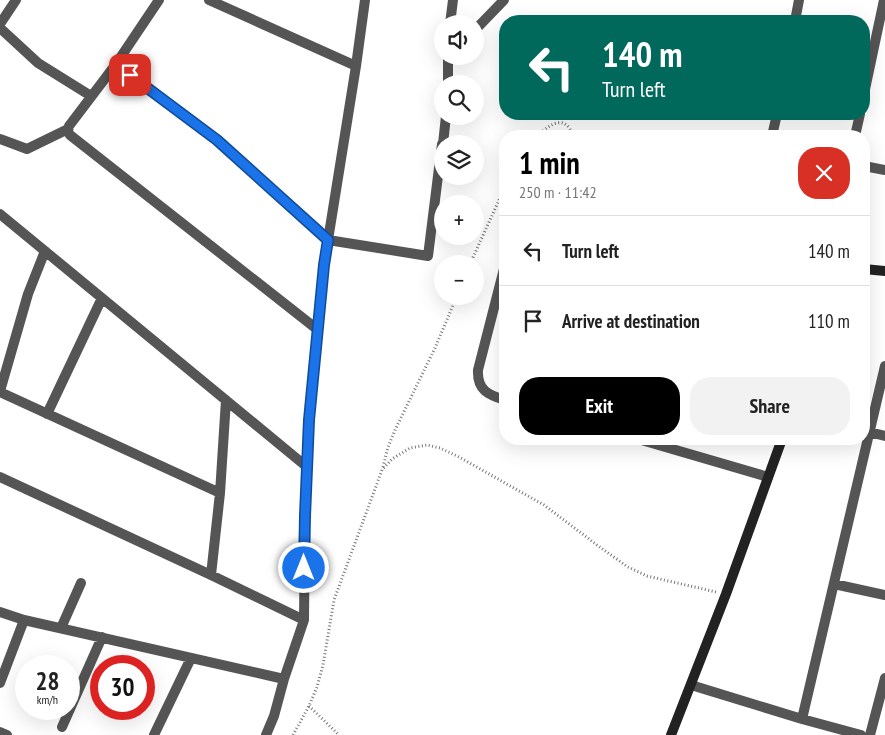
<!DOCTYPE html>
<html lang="en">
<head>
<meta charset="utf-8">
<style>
  body { margin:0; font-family:"PT Sans Narrow",sans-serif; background:#f2f2f2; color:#222; height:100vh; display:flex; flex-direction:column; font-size:19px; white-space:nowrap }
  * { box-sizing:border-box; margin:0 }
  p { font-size:16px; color:#767676 }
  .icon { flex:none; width:28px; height:28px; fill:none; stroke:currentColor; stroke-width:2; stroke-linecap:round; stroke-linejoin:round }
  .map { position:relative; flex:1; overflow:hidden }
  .sheet { position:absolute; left:499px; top:130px; width:371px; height:315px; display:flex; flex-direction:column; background:#fff; border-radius:20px; box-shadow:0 5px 20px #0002 }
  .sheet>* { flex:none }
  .hud { position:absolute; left:499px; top:15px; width:371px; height:105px; border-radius:20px; box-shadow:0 5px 20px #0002; background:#00695c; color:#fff; overflow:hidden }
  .controls { position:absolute; left:434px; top:15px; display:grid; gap:10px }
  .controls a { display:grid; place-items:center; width:50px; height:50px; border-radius:50%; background:#fff; box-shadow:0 5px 20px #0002; font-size:25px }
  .speed { position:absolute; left:15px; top:655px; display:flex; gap:10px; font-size:25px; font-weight:700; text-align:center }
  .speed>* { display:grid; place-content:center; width:65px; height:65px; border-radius:50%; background:#fff; box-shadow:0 5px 20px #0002; line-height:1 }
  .speed small { font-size:12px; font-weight:400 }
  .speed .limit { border:8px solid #d22; background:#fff; color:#111 }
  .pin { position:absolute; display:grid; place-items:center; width:42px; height:42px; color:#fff; margin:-21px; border-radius:10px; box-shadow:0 2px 8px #0006 }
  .me { position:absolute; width:55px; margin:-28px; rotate:0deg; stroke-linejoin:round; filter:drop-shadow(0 0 4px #0008) }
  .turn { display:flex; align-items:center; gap:18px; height:105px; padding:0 20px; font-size:22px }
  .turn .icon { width:65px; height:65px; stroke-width:2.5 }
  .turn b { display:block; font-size:35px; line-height:42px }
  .round { display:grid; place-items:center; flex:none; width:52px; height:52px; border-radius:20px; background:#f2f2f2 }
  .summary { display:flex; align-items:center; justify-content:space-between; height:85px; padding:0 20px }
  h1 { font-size:30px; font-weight:600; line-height:38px; color:#000 }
  .action { display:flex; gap:10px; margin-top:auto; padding:10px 20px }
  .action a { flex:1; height:58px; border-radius:20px; background:#000; color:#fff; font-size:20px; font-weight:600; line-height:58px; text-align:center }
  .action a+a { background:#f2f2f2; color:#222 }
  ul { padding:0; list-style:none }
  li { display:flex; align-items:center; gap:15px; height:70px; padding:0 20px; border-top:1px solid #e0e0e0 }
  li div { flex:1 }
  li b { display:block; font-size:19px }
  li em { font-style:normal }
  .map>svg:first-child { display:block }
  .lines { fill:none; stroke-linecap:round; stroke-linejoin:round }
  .path { stroke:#777; stroke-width:3; stroke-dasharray:1 2.5; stroke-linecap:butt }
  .street { stroke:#555; stroke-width:10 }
  .secondary { stroke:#222; stroke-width:10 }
  .route-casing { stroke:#114b97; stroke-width:12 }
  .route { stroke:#1a73e8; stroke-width:9 }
</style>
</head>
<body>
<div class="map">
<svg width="885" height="735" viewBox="0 0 885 735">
  <rect width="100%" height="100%" fill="#fff"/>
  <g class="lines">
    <path class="path" d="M538,136C550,123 566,114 573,136
      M470,264L505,187
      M383,467L388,447L395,430L435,348L457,296
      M309,706L339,735
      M293,735L309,706L317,687L323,665L334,600L382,470L392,459L410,448L427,445L440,448L459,457L544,505L601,548L628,567L647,576L716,592"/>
    <path class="street" d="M159,0L116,64L217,140L328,240L428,256L442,144
      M209,0L356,66
      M795,21L799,0
      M0,24L16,0
      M450,24L453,0
      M0,28L38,63L91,96
      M475,30L504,0
      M116,64L69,126L68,132L70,135L318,330
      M448,84V56
      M864,94L884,0
      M772,136L777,114
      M855,136L860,114
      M0,139L27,149L68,129
      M443,144L446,116
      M864,166L885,170
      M0,214L307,467
      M505,265L478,370C477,390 488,395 505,400
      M0,391L28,294L45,251
      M0,392L220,493
      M47,414L102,298
      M869,432L885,436
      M638,439L768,477
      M0,477L211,575L304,620
      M211,575L220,493L226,400
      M834,584L885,595
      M0,612L24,620
      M61,628L81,583
      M0,683L24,620L284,679
      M691,685L802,719
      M62,727L102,637
      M0,732L7,735
      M154,735L191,658
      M266,735L274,716L284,679L304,620L305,516L309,420L324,265L356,66L365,0
      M861,735L802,719L885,366
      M870,735L885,678"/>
    <path class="secondary" d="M864,269L885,271
      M671,735L726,594L782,439"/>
  </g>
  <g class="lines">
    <defs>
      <path id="route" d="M130,75L217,140L328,240L324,265L309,420L305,516L304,568"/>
    </defs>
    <use href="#route" class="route-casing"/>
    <use href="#route" class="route"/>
  </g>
</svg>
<div class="controls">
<a><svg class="icon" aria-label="sound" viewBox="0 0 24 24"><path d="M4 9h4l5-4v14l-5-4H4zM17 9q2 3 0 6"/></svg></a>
<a><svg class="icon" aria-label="search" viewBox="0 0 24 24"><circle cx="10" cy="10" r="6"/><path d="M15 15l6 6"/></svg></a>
<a><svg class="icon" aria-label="layers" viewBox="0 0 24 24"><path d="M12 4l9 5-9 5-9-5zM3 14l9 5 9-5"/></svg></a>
<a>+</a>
<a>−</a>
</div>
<div class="speed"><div>28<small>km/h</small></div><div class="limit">30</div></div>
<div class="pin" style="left:130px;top:75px;background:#d93025"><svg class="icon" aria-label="arrive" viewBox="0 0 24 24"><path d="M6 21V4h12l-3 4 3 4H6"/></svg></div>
<svg class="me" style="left:304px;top:568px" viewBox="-20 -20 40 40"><circle r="17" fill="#1a73e8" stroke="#fff" stroke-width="3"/><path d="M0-11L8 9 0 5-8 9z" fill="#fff"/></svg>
<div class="hud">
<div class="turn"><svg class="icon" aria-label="left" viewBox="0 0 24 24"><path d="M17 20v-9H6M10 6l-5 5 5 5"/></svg><div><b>140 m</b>Turn left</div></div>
</div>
<section class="sheet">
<div class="summary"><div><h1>1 min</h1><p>250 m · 11:42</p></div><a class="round" style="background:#d93025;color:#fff"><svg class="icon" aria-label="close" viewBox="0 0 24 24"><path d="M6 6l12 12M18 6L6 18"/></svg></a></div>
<ul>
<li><svg class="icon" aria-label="left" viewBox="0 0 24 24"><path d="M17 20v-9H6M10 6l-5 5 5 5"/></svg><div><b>Turn left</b></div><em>140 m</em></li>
<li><svg class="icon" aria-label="arrive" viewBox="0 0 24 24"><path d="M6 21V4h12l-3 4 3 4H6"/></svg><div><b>Arrive at destination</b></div><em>110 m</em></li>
</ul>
<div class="action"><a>Exit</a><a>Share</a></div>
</section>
</div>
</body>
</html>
